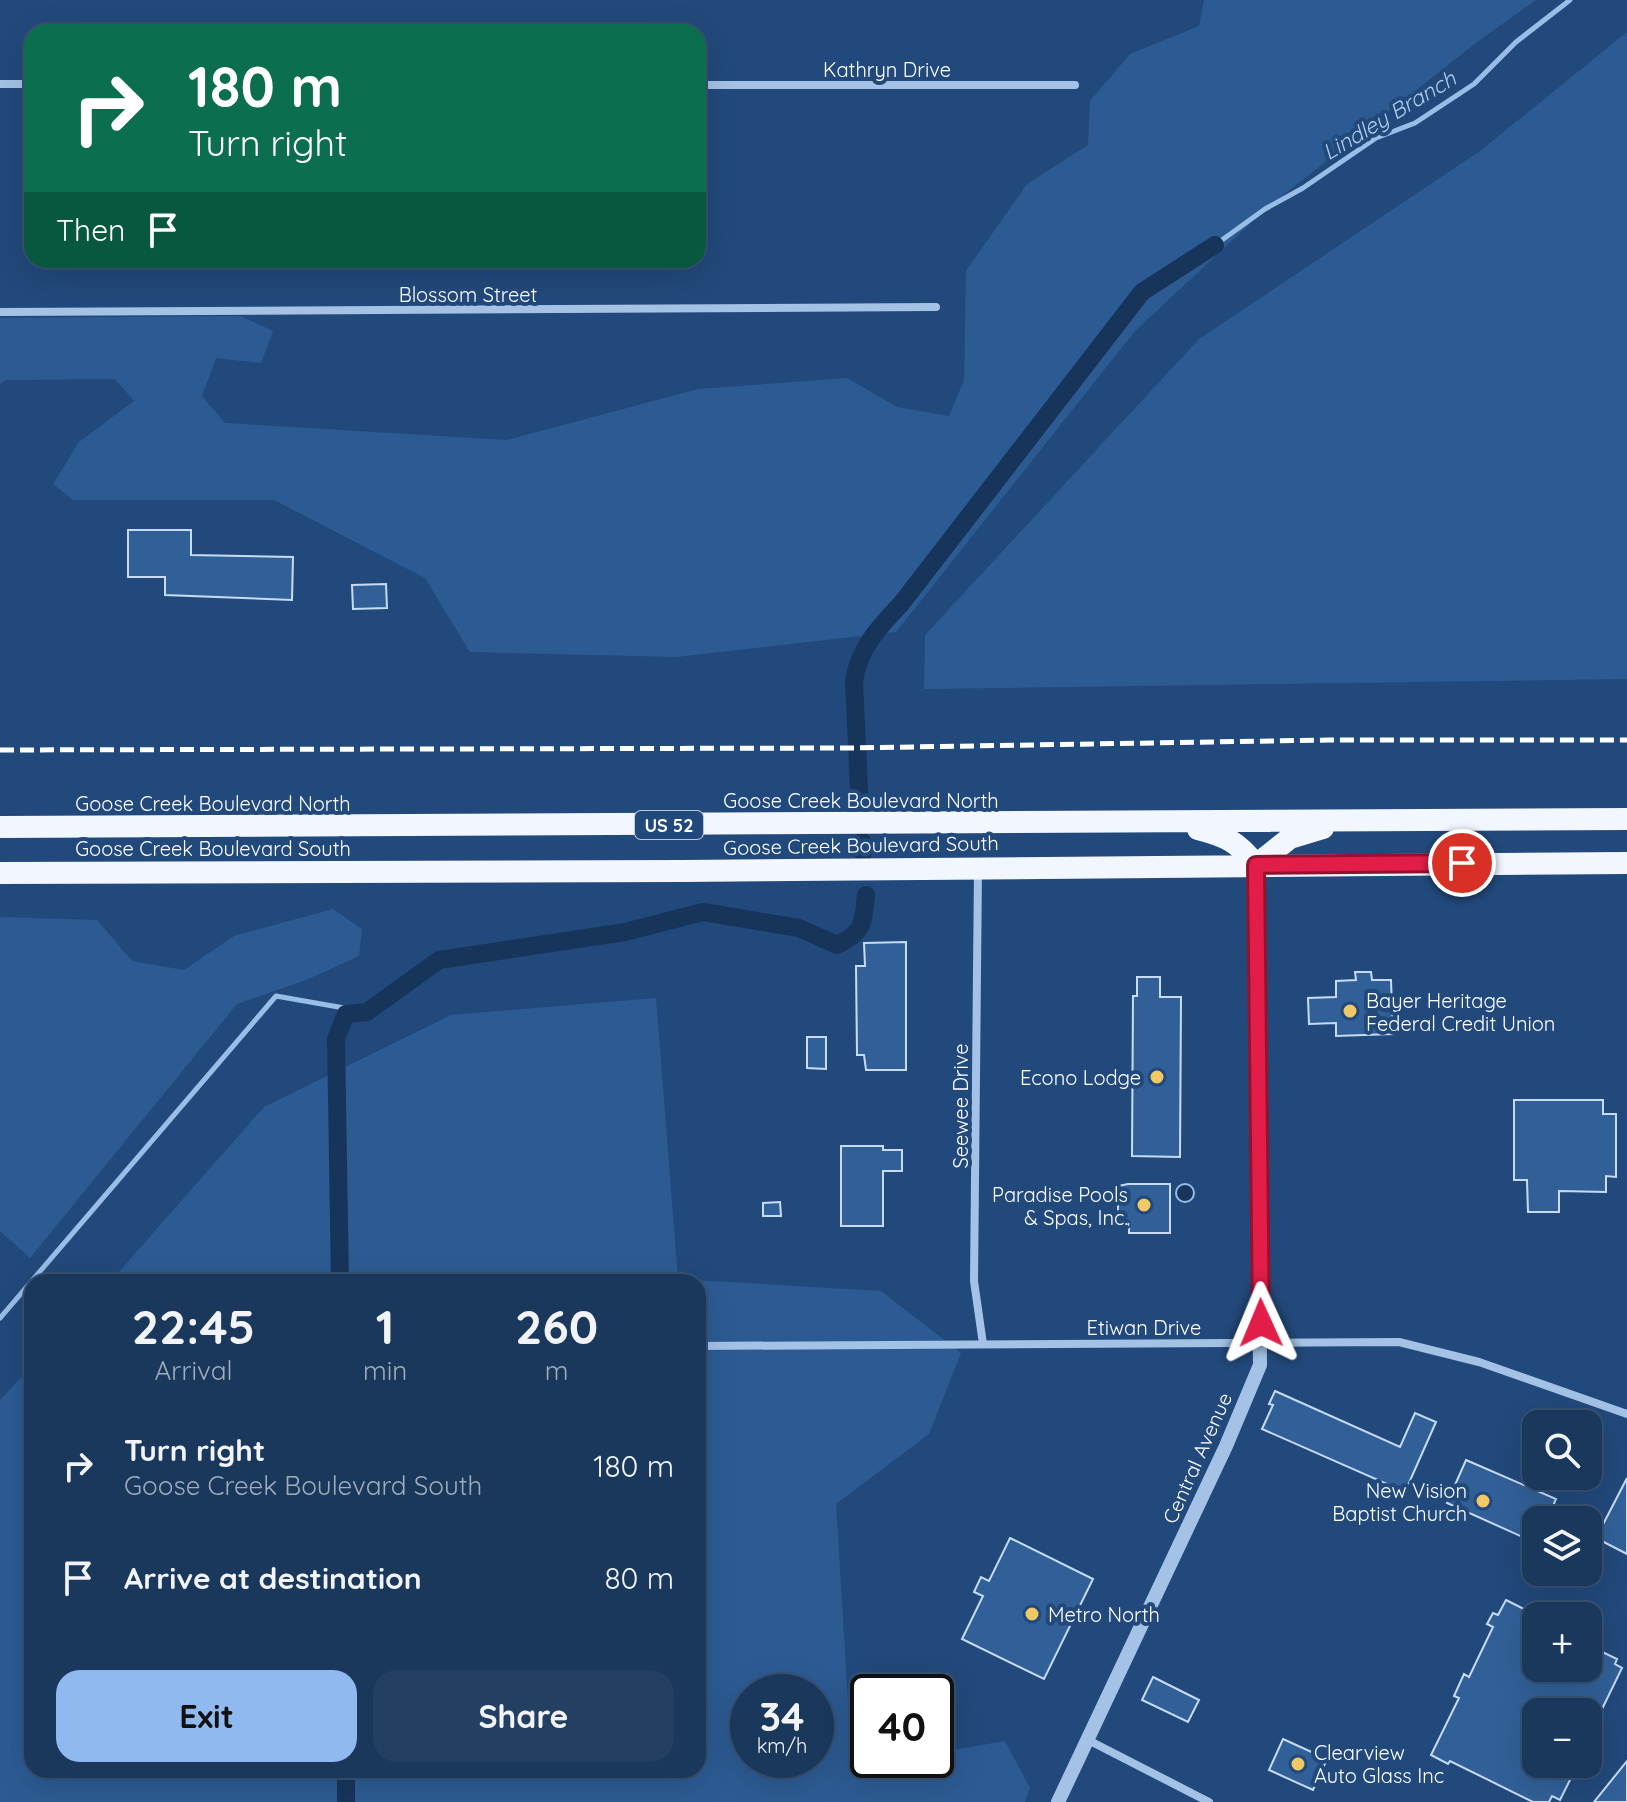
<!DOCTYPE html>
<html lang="en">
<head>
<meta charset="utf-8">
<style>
  body { margin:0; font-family:Quicksand,sans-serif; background:#233f62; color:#f1f3f6; height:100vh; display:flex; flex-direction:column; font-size:30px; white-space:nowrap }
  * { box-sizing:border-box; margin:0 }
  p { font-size:26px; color:#9facbb }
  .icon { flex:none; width:44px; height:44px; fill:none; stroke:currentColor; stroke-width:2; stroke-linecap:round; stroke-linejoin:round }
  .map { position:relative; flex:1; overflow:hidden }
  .sheet { position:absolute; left:24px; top:1274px; width:682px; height:504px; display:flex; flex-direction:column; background:#1a375c; border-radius:24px; box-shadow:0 8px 32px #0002,0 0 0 2px #385172 }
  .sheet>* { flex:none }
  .hud { position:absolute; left:24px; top:24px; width:682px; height:244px; border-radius:24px; box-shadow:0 8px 32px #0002,0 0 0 2px #385172; background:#0b6e4f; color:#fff; overflow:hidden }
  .buttons { position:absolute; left:1522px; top:1410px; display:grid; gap:16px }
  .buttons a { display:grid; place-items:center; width:80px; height:80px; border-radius:16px; background:#1a375c; box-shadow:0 8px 32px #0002,0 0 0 2px #385172; font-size:40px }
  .speed { position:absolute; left:730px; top:1674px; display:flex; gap:16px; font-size:40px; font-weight:700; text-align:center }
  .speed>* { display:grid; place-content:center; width:104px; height:104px; border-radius:50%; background:#1a375c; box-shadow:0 8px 32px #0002,0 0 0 2px #385172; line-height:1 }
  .speed small { font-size:20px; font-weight:400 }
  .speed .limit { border:4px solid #111; border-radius:12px; background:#fff; color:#111 }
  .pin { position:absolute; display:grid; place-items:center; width:68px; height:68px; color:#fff; margin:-34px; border:4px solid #fff; border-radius:50%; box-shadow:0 2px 8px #0007 }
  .me { position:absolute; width:88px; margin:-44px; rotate:359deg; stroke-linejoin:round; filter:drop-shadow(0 0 6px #0008) }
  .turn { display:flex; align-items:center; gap:28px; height:168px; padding:0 32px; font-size:36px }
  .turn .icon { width:104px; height:104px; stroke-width:2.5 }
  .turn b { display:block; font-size:56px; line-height:68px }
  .then { display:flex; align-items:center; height:76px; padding:0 32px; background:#0003; gap:16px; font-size:30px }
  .eta { display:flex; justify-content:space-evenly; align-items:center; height:136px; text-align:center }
  .eta b { font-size:48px; font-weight:700; line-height:56px }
  .primary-button { display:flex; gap:16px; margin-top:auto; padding:16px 32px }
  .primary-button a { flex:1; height:92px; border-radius:24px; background:#90b9f0; color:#111; font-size:32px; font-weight:700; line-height:92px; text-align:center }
  .primary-button a+a { background:#233f62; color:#f1f3f6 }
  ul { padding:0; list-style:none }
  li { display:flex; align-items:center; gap:24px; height:112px; padding:0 32px }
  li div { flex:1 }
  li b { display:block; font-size:30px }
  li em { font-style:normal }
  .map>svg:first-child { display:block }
  .green { fill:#2c5b93; fill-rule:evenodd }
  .water { fill:#17355b; stroke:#98bde7; stroke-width:2 }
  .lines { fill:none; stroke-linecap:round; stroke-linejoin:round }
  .stream { stroke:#98bde7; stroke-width:5 }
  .canal { stroke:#17355b; stroke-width:18 }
  .building { fill:#316098; stroke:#c7dcf4; stroke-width:2 }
  .minor { stroke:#a4c2e5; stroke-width:8 }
  .tertiary { stroke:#a4c2e5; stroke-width:14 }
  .trunk { stroke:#f2f6fe; stroke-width:22 }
  .rail { stroke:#fff; stroke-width:5; stroke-dasharray:14 6; stroke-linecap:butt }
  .route-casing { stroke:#92132f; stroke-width:20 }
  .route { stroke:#e11d48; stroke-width:14 }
  .poi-dot { fill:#f1c866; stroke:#22497b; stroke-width:3 }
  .labels { text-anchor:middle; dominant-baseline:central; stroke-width:8; stroke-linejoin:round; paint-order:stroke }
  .shield { fill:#22497b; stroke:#bdc8d7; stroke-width:2 }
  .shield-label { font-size:18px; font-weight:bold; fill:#fff }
  .street-label { font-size:20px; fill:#fff; stroke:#22497b }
  .poi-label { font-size:20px; fill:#fff; stroke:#22497b; text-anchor:start }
  .water-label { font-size:22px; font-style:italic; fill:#afcced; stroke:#22497b }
</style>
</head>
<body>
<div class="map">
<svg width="1627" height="1802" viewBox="0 0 1627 1802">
  <rect width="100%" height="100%" fill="#22497b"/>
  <path class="green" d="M1204,0H1536L1477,42L1267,208L1135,331L896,632L677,657L470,652L425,578L274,500H73L53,484L79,442L134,401L115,379L5,380L0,385V318L240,316L273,331L261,363L216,358L202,396L225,423L507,440L698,389L847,378L897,407L949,416L964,380L966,271L1027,184L1088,145L1090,101L1130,54L1199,26Z
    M1627,32V679L924,689L925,635L1199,339L1480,151Z
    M333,909L362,929L359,956L306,980L237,1004L30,1258L0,1231V917L97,920L132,961L184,970L234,936Z
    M656,998L678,1279L881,1291L961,1353L929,1434L836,1504L852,1767L895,1760H936V1753L1005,1741L1030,1788L1025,1802H0V1400L32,1366V1770H698V1282H110L264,1107L451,1015ZM748,1692H816V1760H748Z"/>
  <path class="water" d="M1176 1193a9 9 0 1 1 18 0a9 9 0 1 1-18 0Z"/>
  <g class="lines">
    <path class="stream" d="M1215,245L1265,209L1303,188L1376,138L1415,123L1474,84L1516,42L1570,0
      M0,1318L276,996L367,1012"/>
    <path class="canal" d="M860,811L854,681C859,648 879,627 901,604L1142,292L1215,245
      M862,841L863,853
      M340,1282L336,1039L346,1014L367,1012L439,960L625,932L703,912L799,928L837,945C864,932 863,924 866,895
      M346,1770V1802"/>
  </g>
  <path class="building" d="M128,530H191V555L293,557L292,600L165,595V577H128Z
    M386,584L387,608L353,609L352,585Z
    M906,942V1070H866L864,1055H857L856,966H865L864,943Z
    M1355,972H1371L1372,980H1391L1393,1034L1336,1036V1023L1309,1024L1308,998L1336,997V981L1356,980Z
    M1137,977H1160V997H1181L1180,1157L1132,1156L1133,996H1137Z
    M807,1037H826V1069L807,1068Z
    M1514,1100H1603V1114H1616V1177L1606,1176V1192L1559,1191V1212H1528L1527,1180H1514Z
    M841,1146H883V1150H902V1171H883V1226H841Z
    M1128,1184H1170V1233H1129V1224H1118V1186Z
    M780,1202L781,1216H763V1203Z
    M1275,1391L1400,1447L1415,1413L1436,1422L1405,1492L1262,1429L1273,1405L1269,1404Z
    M1466,1460L1556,1499L1547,1520H1536V1543L1447,1503Z
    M1627,1478V1554L1596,1538Z
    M1010,1538L1093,1579L1044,1679L962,1639L983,1596L974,1592L981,1577L989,1581Z
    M1506,1600L1524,1609L1523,1613L1536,1619V1668H1588V1645L1617,1659L1615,1664L1622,1668L1588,1738V1712H1536V1764H1578L1560,1800L1552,1796L1549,1802H1533L1450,1761L1448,1764L1431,1755L1459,1698L1454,1696L1464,1674L1469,1677L1493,1627L1487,1624L1493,1613L1498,1615Z
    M1153,1677L1199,1700L1188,1722L1142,1700Z
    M1283,1739L1327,1759L1313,1790L1269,1770Z
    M1627,1761V1802H1594Z"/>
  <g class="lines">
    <path class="minor" d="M0,84H32
      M698,85H1075
      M0,312L936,307
      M978,869L974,1281L983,1344
      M698,1346L1399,1342L1479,1362L1627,1414
      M1088,1740L1209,1802"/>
    <path class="tertiary" d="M1058,1802L1226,1446L1260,1365L1256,865"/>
    <path class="trunk" d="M0,827L1627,819
      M1198,829C1226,836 1238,842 1256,865
      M1256,865L1290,838L1323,828
      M0,873L682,871L1627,863"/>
    <path class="rail" d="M0,750L851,748L1329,740H1627"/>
  </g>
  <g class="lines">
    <defs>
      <path id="route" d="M1261,1323L1256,865L1462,863"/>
    </defs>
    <use href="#route" class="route-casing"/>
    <use href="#route" class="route"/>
  </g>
  <g class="poi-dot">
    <circle cx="1350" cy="1011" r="8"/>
    <circle cx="1157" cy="1077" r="8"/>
    <circle cx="1144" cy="1205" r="8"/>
    <circle cx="1483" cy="1501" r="8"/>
    <circle cx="1032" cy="1614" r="8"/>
    <circle cx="1298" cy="1764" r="8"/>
  </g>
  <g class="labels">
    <rect class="shield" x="635" y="811" width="68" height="28" rx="6"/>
    <g class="shield-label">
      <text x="669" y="825">US 52</text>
    </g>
    <g class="street-label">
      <text x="887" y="69">Kathryn Drive</text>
      <text x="468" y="294">Blossom Street</text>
      <text x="861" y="800">Goose Creek Boulevard North</text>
      <text x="213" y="803">Goose Creek Boulevard North</text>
      <text transform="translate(861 845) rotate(-1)">Goose Creek Boulevard South</text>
      <text x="213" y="848">Goose Creek Boulevard South</text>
      <text transform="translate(960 1106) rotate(-90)">Seewee Drive</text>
      <text x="1144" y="1327">Etiwan Drive</text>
      <text transform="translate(1197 1458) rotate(-66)">Central Avenue</text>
    </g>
    <g class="poi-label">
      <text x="1366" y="1000">Bayer Heritage<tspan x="1366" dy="23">Federal Credit Union</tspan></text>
      <text x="1141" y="1077" text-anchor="end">Econo Lodge</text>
      <text x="1128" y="1194" text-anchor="end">Paradise Pools<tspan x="1128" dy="23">&amp; Spas, Inc.</tspan></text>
      <text x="1467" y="1490" text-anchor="end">New Vision<tspan x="1467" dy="23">Baptist Church</tspan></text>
      <text x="1048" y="1614">Metro North</text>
      <text x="1314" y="1752">Clearview<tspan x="1314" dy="23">Auto Glass Inc</tspan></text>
    </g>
    <g class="water-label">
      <text transform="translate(1389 115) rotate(-31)">Lindley Branch</text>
    </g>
  </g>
</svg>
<div class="buttons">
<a><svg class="icon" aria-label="search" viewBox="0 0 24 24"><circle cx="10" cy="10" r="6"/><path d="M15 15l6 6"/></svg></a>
<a><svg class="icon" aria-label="layers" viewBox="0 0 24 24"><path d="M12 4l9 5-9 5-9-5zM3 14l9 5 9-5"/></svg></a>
<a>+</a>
<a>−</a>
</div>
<div class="speed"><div>34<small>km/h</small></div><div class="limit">40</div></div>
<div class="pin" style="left:1462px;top:863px;background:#d93025"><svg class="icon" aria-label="arrive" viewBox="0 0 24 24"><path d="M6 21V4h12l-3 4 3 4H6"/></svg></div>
<svg class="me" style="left:1261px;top:1323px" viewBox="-20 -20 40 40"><path d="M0-17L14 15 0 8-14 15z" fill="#e11d48" stroke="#fff" stroke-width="4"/></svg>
<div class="hud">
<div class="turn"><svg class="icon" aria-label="right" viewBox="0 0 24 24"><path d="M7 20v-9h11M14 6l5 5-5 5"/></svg><div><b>180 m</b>Turn right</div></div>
<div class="then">Then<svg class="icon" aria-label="arrive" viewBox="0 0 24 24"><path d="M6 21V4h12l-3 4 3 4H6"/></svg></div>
</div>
<section class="sheet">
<div class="eta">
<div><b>22:45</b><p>Arrival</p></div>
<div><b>1</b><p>min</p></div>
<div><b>260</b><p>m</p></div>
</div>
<ul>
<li><svg class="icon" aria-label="right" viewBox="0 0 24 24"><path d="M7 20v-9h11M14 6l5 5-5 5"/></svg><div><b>Turn right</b><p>Goose Creek Boulevard South</p></div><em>180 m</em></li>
<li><svg class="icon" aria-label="arrive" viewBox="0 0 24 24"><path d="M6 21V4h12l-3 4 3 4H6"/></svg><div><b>Arrive at destination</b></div><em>80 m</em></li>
</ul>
<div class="primary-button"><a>Exit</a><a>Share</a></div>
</section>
</div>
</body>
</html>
